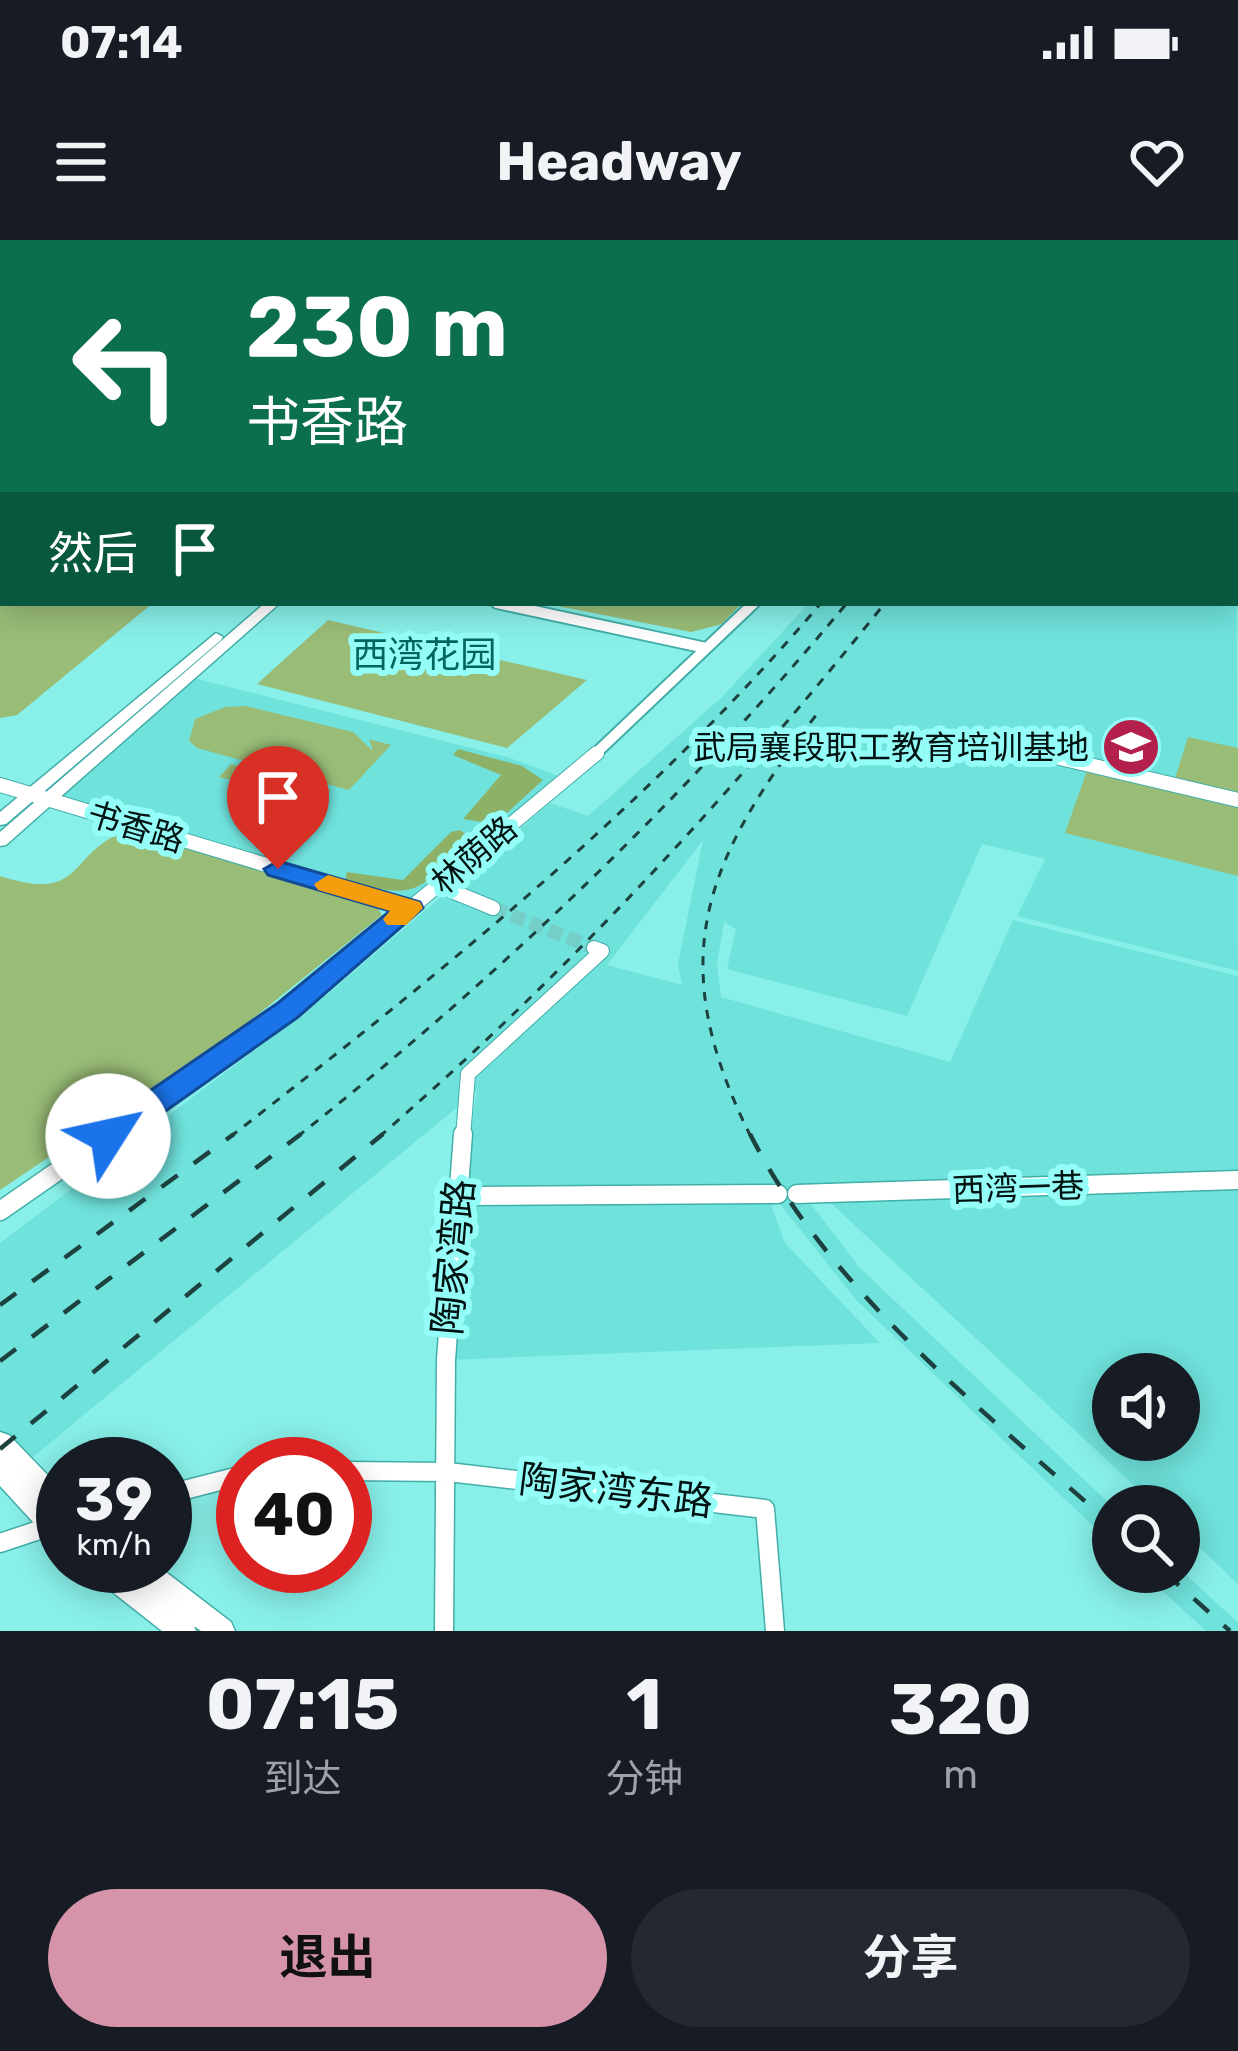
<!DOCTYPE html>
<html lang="zh">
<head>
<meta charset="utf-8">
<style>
  body { margin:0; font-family:Rubik,"Noto Sans SC",sans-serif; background:#242831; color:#f1f3f6; height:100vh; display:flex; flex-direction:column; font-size:45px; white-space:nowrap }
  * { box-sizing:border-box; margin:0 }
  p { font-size:39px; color:#9ea1a6 }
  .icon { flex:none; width:66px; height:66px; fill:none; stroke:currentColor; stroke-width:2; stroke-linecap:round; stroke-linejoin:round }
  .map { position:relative; height:1391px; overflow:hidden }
  .panel { display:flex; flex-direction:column; background:#171b24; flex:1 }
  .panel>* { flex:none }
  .guide { position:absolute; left:0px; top:0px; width:1239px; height:366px; box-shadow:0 6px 30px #0003; background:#0b6e4f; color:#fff; overflow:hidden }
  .fabs { position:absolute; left:1092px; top:1113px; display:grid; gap:24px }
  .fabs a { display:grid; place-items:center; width:108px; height:108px; border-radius:50%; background:#171b24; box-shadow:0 6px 30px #0003; font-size:60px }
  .speed { position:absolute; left:36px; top:1197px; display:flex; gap:24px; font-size:60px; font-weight:700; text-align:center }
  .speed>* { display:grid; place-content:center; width:156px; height:156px; border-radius:50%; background:#171b24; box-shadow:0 6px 30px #0003; line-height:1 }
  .speed small { font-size:30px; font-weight:400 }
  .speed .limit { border:18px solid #d22; background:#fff; color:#111 }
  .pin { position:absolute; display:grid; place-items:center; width:102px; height:102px; color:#fff; margin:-123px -51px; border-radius:50% 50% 50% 0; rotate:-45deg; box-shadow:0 0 12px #0007 }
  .pin .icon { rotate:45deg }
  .me { position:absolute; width:132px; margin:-66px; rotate:55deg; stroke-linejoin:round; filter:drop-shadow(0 0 9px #0008) }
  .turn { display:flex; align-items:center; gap:42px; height:252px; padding:0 48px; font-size:54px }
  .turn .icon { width:156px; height:156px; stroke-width:2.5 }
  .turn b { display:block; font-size:84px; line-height:102px }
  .then { display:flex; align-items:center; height:114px; padding:0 48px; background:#0003; gap:24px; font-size:45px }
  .eta { display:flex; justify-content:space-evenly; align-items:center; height:204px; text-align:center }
  .eta b { font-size:72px; font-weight:700; line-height:84px }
  .cta { display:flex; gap:24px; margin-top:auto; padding:24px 48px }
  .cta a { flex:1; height:138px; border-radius:72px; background:#d594a9; color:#111; font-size:48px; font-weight:700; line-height:138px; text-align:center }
  .cta a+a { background:#242831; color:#f1f3f6 }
  .status { display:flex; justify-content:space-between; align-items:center; height:84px; padding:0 60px; background:#171b24; direction:ltr }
  .status svg { height:33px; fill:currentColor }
  header { display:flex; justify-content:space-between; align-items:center; height:156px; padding:0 48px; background:#171b24; font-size:54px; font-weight:700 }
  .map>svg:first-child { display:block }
  .built { fill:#70e2dc; fill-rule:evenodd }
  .green { fill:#99bc77 }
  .forest { fill:#8db267 }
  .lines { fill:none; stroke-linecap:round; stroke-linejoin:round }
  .minor-tunnel { stroke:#74cfc9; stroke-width:14; stroke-dasharray:14 6; stroke-linecap:butt }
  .minor-far3-casing { stroke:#42aea8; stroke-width:9 }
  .minor-far2-casing { stroke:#42aea8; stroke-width:14 }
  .minor-far1-casing { stroke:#42aea8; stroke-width:16 }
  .minor-casing { stroke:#42aea8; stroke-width:21 }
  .major-casing { stroke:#42aea8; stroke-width:3 }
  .minor-far3 { stroke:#fff; stroke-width:8 }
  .minor-far2 { stroke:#fff; stroke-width:10 }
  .minor-far1 { stroke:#fff; stroke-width:14 }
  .minor { stroke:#fff; stroke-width:18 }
  .major { fill:#fff; fill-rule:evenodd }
  .rail-far1 { stroke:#1d413f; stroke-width:3; stroke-dasharray:9 9; stroke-linecap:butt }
  .rail { stroke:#1d413f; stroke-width:4.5; stroke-dasharray:20 20; stroke-linecap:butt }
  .route { fill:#1a73e8; stroke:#114b97; stroke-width:3 }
  .slow { fill:#f59e0b }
  .labels { text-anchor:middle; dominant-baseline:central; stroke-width:12; stroke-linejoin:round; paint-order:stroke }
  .poi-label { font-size:33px; fill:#001211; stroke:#95fdf7; text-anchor:end }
  .street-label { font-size:33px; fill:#001211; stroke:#95fdf7 }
  .neighbourhood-label { font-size:36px; fill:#026561; stroke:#95fdf7 }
  .near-street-label { font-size:39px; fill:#001211; stroke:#95fdf7 }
</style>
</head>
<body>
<div class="status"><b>07:14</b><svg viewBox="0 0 49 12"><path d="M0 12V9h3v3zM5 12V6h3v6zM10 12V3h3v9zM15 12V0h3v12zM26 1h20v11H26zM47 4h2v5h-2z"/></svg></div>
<header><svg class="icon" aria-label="menu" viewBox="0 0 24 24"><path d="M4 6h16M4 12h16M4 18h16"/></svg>Headway<svg class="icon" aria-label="heart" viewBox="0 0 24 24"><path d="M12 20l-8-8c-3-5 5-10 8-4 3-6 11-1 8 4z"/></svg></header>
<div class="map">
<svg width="1238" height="1391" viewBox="0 0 1238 1391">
  <rect width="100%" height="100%" fill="#88f0e9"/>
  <path class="built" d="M1236,172L1238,731L1017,676L1045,619L982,604L907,776L727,729L736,689L724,682L717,724L721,757L950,822L1013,680L1238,736V1344L1179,1288V1266H1156L821,954L804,955L860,1028L1113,1267V1305L857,1061L776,959L771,965L785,1003L880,1103L446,1120L460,956L477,851L0,1244V1003L321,760L550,563L588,576L722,457L809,363H1236ZM703,600L678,724L682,745L607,725ZM1113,1134H1179V1200H1113Z
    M189,437L507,517L566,539L410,668L47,560Z
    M1179,1328L1238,1383V1391H1206L1142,1332Z"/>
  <path class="green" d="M0,298L3,363H153L17,475L0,478Z
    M542,363H742L722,384L691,392Z
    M328,380L587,440L507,508L257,444Z
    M246,466L353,492L373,511L369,499L391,505L349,550L197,508L189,501L195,479L225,467Z
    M1188,497L1238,508V636L1065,593L1089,525L1173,545Z
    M231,524L331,550L320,562L219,537Z
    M132,589L377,667L382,675L242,787L0,950V636C89,665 65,609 132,589Z"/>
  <path class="forest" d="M458,509L522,526L543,540L495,584L463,579L501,535L453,515Z
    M460,590L473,600C417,649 421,663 345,640L347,632L403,640L451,592Z"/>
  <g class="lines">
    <path class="minor-tunnel" d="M493,668L594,708"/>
    <defs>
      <path id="minor-far3" d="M1177,0L1189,3"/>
      <path id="minor-far2" d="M497,363L706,408
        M1016,508L1052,516
        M593,516L754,363"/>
      <path id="minor-far1" d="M1039,513L1238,560
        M0,545L410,668
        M437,645L493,668
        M107,897L288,770L597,513
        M463,897L468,834L602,711L594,708"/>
      <path id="minor" d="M797,954L1238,940
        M460,956L778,954
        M0,971L111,894
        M345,1231L448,1232L765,1269L775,1391
        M165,1255L243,1235
        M0,1303L63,1282
        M444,1391L446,1120L463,894"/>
      <path id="major" d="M92,0H102L99,3H89Z
        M204,0H217L213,3H200Z
        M684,0H695L692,3H681Z
        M3,68V74L0,75V69Z
        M0,129H3V138H0Z
        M265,363H280L6,605L0,606V592Z
        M216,393L223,397L221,400L6,584L0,585V572Z
        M0,1192L9,1195L63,1251V1309L54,1305L0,1246Z
        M87,1326H120L126,1330L124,1326H158L231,1382L235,1391H201L194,1386L196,1391H162L91,1335Z"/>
    </defs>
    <use href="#minor-far3" class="minor-far3-casing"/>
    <use href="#minor-far2" class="minor-far2-casing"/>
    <use href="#minor-far1" class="minor-far1-casing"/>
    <use href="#minor" class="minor-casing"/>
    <use href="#major" class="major-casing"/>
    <use href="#minor-far3" class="minor-far3"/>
    <use href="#minor-far2" class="minor-far2"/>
    <use href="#minor-far1" class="minor-far1"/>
    <use href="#minor" class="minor"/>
    <use href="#major" class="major"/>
    <path class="rail-far1" d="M230,897C439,735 650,565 821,363
      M297,897C499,737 682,561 847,363
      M379,897C567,734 730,556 885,363
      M751,897C661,717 705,620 820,470"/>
    <path class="rail" d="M750,894C830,1052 983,1170 1113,1286
      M0,1065L234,894
      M0,1121L301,894
      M0,1209L383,894
      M1164,1332L1230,1391"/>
  </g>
  <path class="route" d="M278,621L420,662L423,668L298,777L119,904H97L92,896L97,887L278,763L390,671L268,635L264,629Z"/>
  <path class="slow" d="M328,635L420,662L423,668L406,685H387L383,679L390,671L318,650L314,644Z"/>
  <defs>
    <symbol id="university-disc" viewBox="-11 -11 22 22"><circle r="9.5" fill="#b2204b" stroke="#95fdf7"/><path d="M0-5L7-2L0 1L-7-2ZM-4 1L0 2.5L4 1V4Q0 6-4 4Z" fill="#fff"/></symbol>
  </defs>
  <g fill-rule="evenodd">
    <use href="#university-disc" x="1098" y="474" width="66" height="66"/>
  </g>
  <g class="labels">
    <g class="poi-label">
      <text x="1089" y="507">武局襄段职工教育培训基地</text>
    </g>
    <g class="street-label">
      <text transform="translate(136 587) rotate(17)">书香路</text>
      <text transform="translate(474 615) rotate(-40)">林荫路</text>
      <text transform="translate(1018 948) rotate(-2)">西湾一巷</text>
    </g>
    <g class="neighbourhood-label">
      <text x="424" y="414">西湾花园</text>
    </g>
    <g class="near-street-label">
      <text transform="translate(454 1017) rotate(-85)">陶家湾路</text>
      <text transform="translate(616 1251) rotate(7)">陶家湾东路</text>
    </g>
  </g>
</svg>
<div class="fabs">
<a><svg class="icon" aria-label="sound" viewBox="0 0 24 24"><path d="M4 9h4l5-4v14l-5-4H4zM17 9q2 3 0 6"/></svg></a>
<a><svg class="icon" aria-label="search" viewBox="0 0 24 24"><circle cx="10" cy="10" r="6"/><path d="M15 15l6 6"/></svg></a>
</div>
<div class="speed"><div>39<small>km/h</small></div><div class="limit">40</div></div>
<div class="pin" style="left:278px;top:629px;background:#d93025"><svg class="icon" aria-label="arrive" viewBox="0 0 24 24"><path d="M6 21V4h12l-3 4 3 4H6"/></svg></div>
<svg class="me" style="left:108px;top:896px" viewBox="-20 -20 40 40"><circle r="19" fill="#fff"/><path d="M0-13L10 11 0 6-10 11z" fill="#1a73e8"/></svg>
<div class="guide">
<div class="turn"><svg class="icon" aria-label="left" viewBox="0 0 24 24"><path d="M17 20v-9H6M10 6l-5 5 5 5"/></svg><div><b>230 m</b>书香路</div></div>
<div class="then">然后<svg class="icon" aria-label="arrive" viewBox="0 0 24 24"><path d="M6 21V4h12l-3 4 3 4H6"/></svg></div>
</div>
</div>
<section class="panel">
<div class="eta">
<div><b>07:15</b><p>到达</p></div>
<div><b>1</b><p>分钟</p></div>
<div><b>320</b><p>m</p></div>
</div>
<div class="cta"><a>退出</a><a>分享</a></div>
</section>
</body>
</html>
